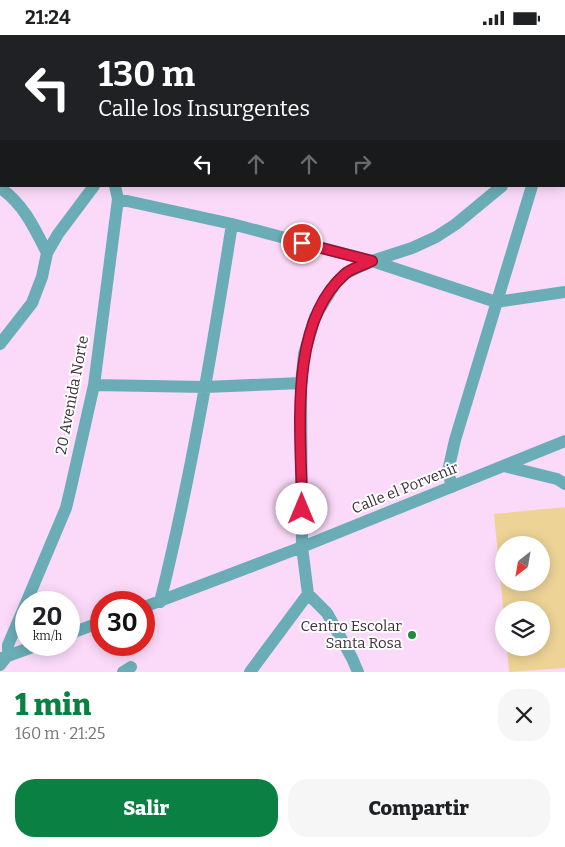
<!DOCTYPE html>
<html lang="es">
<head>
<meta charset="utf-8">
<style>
  body { margin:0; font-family:Bitter,serif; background:#f6f6f6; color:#202124; height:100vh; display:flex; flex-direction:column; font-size:19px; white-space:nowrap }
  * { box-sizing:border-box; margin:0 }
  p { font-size:16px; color:#757577 }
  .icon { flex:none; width:28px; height:28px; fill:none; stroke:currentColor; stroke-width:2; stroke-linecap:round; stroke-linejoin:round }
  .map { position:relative; height:637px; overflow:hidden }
  .details { display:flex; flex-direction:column; background:#fff; flex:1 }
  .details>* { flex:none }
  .banner { position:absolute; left:0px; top:0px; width:565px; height:152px; box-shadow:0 2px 12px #0003; background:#202124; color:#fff; overflow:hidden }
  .needle { width:32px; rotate:211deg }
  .tools { position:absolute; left:495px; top:501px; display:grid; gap:10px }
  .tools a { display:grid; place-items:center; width:55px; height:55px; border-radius:50%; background:#fff; box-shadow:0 2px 12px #0003; font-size:25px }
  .speed { position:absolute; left:15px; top:556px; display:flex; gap:10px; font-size:25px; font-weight:700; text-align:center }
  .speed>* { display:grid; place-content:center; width:65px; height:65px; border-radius:50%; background:#fff; box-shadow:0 2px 12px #0003; line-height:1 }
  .speed small { font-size:12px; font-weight:400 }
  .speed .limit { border:8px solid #d22; background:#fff; color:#111 }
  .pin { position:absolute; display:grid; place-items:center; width:42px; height:42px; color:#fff; margin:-21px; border:2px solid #fff; border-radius:50%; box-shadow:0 1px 5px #0007 }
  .me { position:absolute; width:55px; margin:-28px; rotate:0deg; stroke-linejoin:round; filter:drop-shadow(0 0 4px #0008) }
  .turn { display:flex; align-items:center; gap:18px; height:105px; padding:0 15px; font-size:22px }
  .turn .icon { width:65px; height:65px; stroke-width:2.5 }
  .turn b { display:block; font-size:35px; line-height:42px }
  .lanes { display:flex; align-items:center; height:48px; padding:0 15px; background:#0003; justify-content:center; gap:25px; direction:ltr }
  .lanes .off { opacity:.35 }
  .round { display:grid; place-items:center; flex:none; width:52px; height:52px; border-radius:20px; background:#f6f6f6 }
  .head { display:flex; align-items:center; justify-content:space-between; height:85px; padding:0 15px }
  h1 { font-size:30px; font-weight:800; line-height:38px; color:#0b8043 }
  .button { display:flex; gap:10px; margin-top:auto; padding:10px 15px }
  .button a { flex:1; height:58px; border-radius:20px; background:#0b8043; color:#fff; font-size:20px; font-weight:800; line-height:58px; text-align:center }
  .button a+a { background:#f6f6f6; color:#202124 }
  .status { display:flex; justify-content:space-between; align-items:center; height:35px; padding:0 25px; background:#fff; direction:ltr }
  .status svg { height:14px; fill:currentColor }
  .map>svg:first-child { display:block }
  .green { fill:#edd396; fill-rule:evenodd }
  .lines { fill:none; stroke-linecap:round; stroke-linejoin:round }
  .minor { stroke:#6aadb7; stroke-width:12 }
  .route-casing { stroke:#92132f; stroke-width:12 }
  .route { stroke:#e11d48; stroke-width:9 }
  .poi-dot { fill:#248a40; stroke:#fff; stroke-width:2 }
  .labels { text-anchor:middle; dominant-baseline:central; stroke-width:4; stroke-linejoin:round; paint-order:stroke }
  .street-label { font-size:15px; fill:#3d303c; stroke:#fff }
  .poi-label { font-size:15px; fill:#3d303c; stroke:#fff; text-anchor:end }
</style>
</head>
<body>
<div class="status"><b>21:24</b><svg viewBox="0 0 49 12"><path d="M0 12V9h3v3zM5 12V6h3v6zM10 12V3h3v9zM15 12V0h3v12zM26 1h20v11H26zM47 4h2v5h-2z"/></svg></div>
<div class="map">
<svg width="565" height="637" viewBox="0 0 565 637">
  <rect width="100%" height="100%" fill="#fbdaf9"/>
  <path class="green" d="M565,472V633L509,637L507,613L541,612V575H504V582L494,479ZM504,510H541V548H504Z"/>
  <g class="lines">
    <path class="minor" d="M40,0L43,1
      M127,0L128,1
      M264,0L269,1
      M8,1V0
      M181,1L182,0
      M0,15L1,13
      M564,29L565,24
      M0,64L1,65
      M564,81L565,82
      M0,153C23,168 35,194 47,218
      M118,164L232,189L372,226L412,213L436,202L456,189L502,151
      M0,309L32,268L42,242L47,218L58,199L94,151
      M94,350L205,352L301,348
      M504,431L557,444L565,449
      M452,452L448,436L455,405L532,151
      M160,567C191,442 212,316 232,189
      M26,568L66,473L71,452L94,350L118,164L115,151
      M144,572L302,512L565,406
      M69,599L101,587
      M2,623L38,610
      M0,630L8,620V610L26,568
      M123,637L131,632
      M250,637L308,559
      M358,637L352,623L327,578L308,559L302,512L301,348L304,319L315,282L335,249L346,238L372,226L496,267L565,257"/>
  </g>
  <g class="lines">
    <defs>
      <path id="route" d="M302,474C302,404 286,290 345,239C352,233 364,230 372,226L302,208"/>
    </defs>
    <use href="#route" class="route-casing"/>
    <use href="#route" class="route"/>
  </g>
  <circle class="poi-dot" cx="412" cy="600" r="5"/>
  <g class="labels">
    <g class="street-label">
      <text transform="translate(72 360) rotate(-79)">20 Avenida Norte</text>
      <text transform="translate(405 453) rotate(-22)">Calle el Porvenir</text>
    </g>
    <g class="poi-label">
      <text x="402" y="591">Centro Escolar<tspan x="402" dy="17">Santa Rosa</tspan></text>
    </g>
  </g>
</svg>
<div class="tools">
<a><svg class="needle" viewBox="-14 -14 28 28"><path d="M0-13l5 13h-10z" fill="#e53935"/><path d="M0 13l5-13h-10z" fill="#757577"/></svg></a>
<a><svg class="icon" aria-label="layers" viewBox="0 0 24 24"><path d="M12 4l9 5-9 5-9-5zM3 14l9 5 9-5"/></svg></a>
</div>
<div class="speed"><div>20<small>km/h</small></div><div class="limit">30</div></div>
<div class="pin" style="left:302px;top:208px;background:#d93025"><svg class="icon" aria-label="arrive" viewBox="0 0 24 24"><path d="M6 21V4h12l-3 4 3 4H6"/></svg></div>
<svg class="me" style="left:302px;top:474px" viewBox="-20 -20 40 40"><circle r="19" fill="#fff"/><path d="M0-13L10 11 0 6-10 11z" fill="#e11d48"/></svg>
<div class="banner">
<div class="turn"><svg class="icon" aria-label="left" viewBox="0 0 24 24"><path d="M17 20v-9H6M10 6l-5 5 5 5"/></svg><div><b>130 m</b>Calle los Insurgentes</div></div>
<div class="lanes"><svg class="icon" aria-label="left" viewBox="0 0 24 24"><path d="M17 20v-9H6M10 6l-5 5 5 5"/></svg><svg class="icon off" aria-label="ahead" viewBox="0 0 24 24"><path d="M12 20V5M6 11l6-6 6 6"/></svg><svg class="icon off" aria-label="ahead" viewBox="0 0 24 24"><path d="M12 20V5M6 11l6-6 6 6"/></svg><svg class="icon off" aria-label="right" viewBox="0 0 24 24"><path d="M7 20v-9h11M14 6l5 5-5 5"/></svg></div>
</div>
</div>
<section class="details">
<div class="head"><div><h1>1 min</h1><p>160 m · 21:25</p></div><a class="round"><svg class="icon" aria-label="close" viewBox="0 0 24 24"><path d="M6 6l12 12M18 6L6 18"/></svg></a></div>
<div class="button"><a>Salir</a><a>Compartir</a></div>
</section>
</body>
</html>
